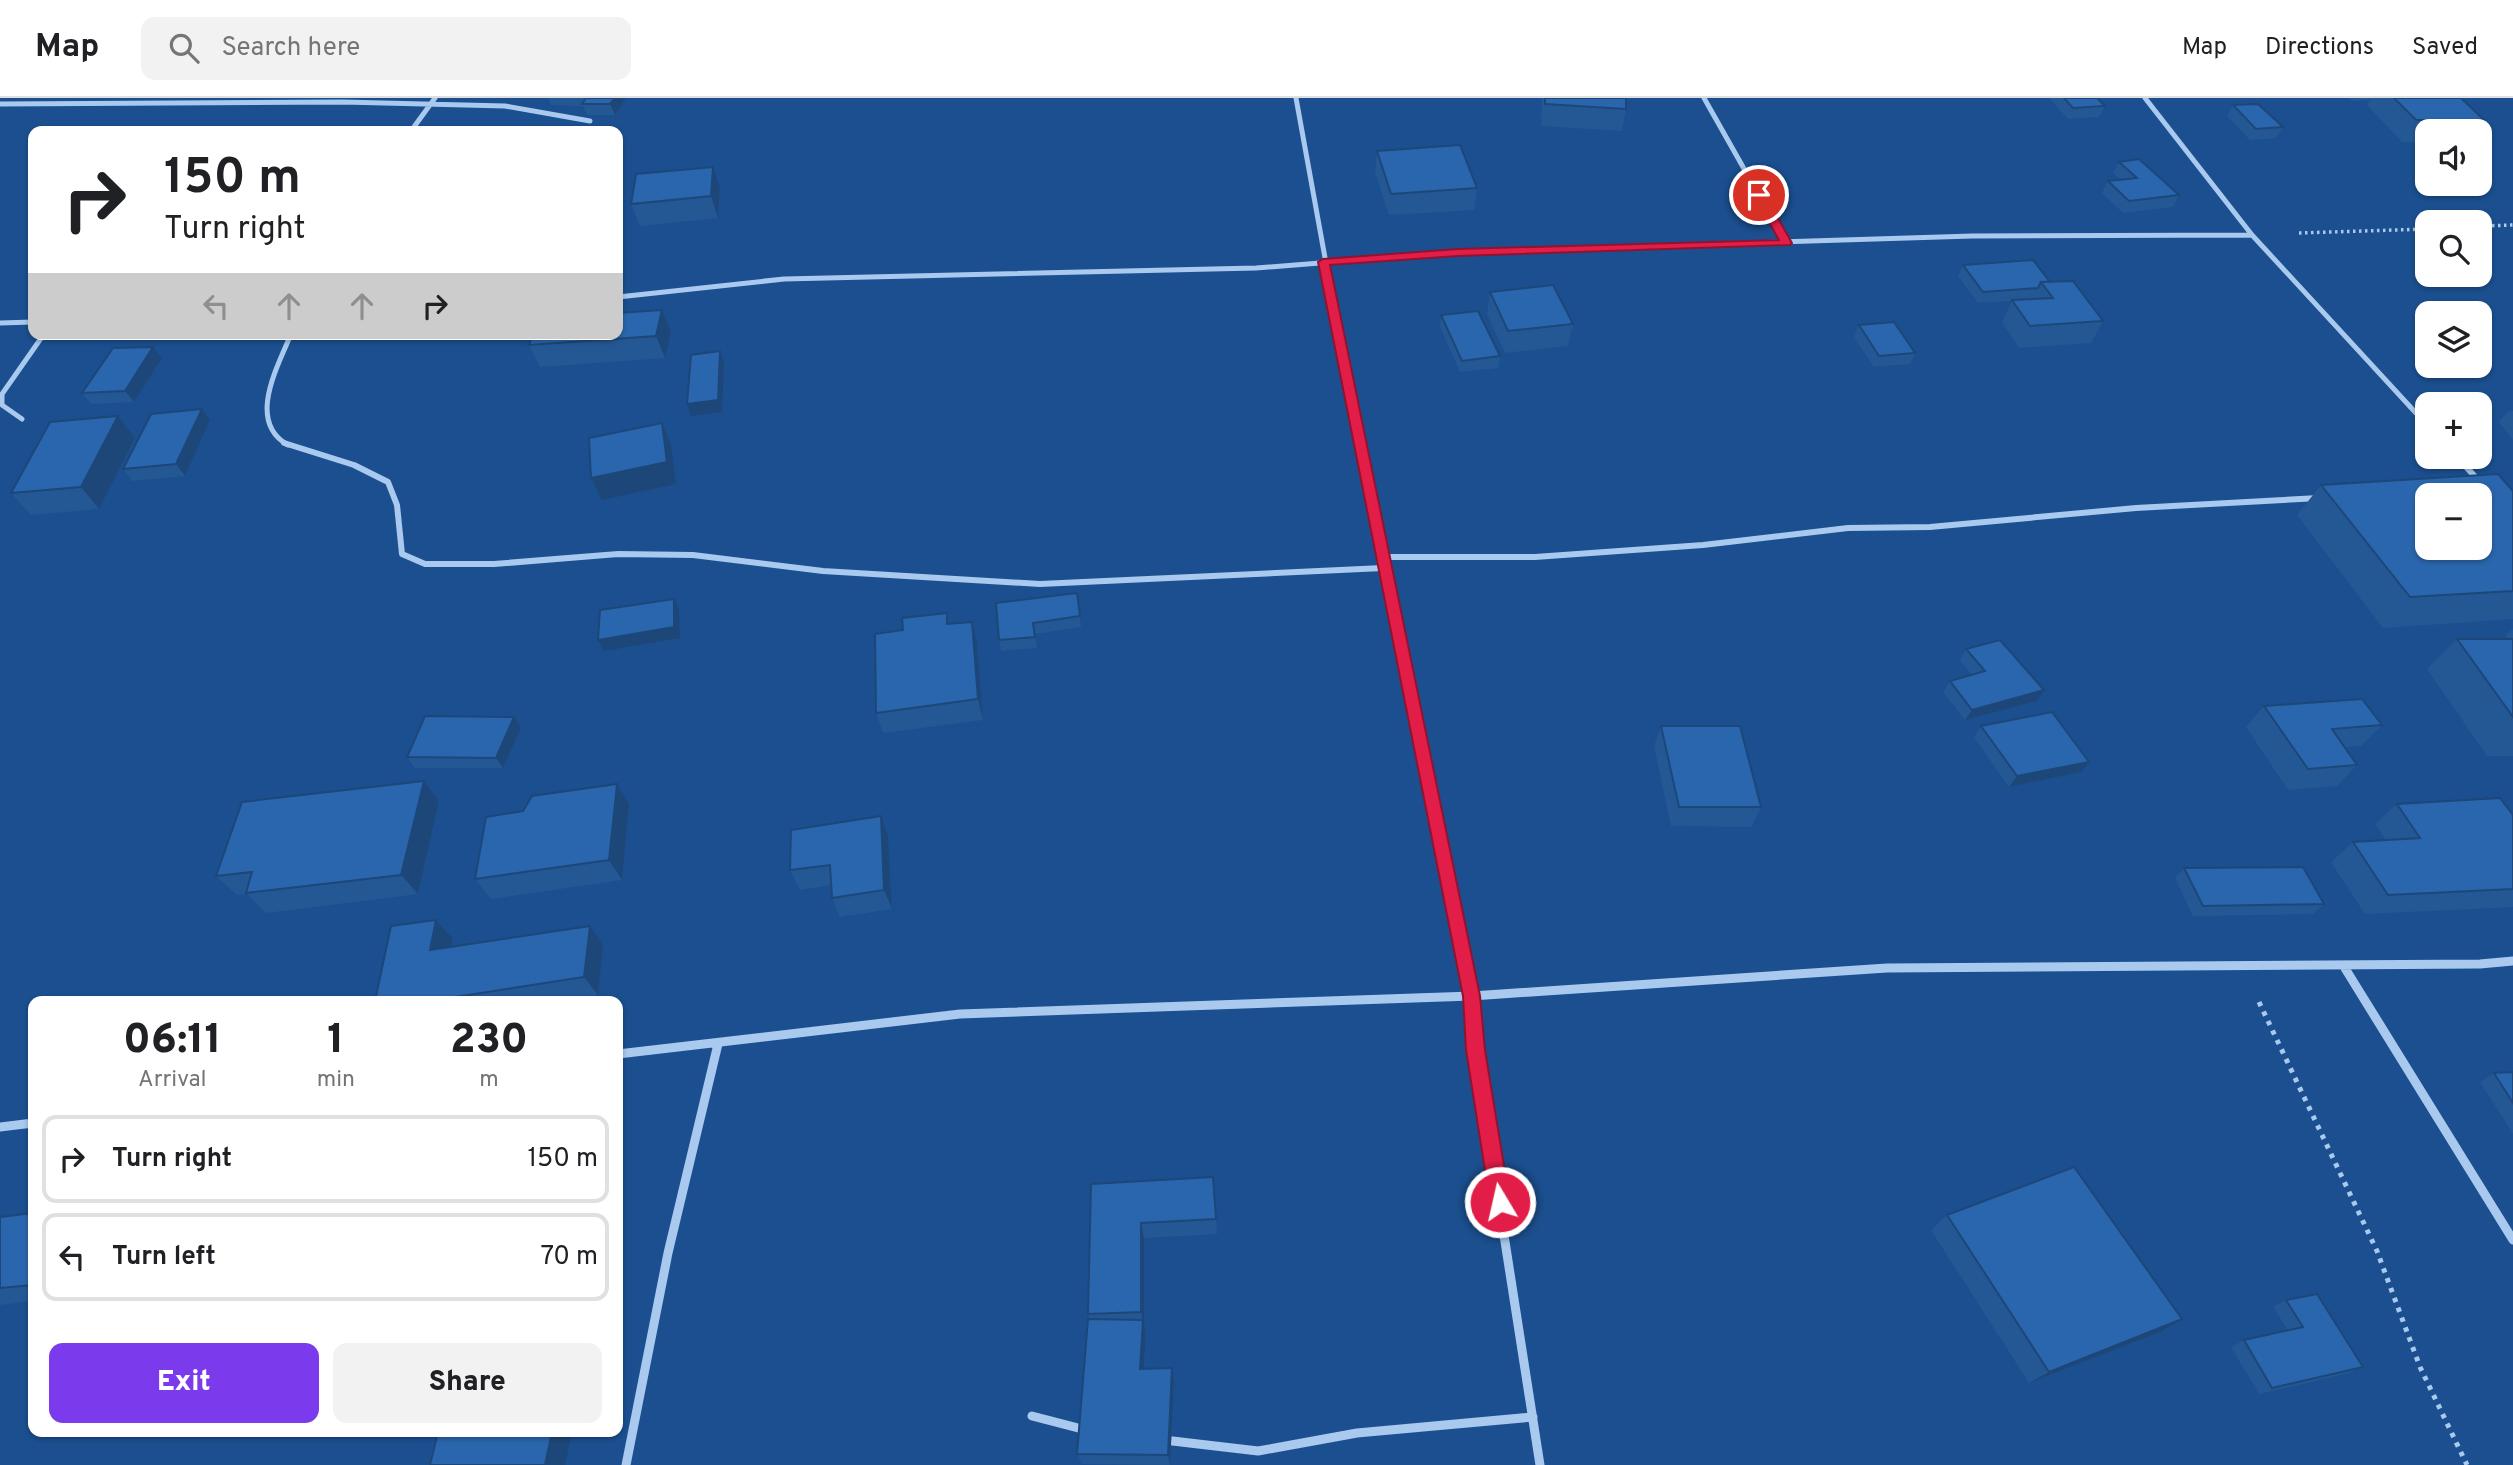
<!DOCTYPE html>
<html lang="en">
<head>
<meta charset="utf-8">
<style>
  body { margin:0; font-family:Overpass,sans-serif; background:#f2f2f2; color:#202124; height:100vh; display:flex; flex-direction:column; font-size:26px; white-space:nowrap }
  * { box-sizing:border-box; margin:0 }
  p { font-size:23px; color:#757577 }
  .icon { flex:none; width:38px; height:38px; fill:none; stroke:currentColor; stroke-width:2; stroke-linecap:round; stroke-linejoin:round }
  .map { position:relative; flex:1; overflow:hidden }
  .sheet { position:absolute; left:28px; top:898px; width:595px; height:441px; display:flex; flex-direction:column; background:#fff; border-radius:14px; box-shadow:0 2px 5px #0004 }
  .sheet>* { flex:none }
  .hud { position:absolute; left:28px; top:28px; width:595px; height:214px; border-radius:14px; box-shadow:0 2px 5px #0004; background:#fff; color:#202124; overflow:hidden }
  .fabs { position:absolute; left:2415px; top:21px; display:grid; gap:14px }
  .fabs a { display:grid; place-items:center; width:77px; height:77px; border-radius:14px; background:#fff; box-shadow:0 2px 5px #0004; font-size:35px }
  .pin { position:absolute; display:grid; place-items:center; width:60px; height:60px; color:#fff; margin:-30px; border:4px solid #fff; border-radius:50%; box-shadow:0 2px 7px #0007 }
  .me { position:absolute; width:77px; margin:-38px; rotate:351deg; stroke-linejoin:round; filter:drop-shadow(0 0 5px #0008) }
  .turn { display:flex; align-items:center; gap:24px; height:147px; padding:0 21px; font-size:32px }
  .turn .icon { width:91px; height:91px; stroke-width:2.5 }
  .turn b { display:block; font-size:49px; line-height:60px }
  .lanes { display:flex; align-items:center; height:66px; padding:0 21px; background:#0003; justify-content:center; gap:35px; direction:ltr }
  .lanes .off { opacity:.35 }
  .eta { display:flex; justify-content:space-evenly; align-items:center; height:119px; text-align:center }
  .eta b { font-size:42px; font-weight:800; line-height:49px }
  .action { display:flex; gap:14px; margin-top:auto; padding:14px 21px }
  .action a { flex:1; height:80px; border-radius:14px; background:#7c3aed; color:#fff; font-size:28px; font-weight:800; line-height:80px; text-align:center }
  .action a+a { background:#f2f2f2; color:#202124 }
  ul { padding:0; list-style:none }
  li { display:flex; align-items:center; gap:21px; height:88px; margin:0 14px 10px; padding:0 7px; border:4px solid #e0e0e0; border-radius:14px }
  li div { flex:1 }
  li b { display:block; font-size:26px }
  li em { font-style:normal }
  header { display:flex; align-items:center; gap:42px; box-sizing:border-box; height:98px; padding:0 35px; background:#fff; border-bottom:2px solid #e0e0e0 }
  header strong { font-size:33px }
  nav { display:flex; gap:38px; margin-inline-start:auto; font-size:24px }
  .search { width:490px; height:63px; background:#f2f2f2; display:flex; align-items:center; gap:18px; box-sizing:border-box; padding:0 24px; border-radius:14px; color:#757577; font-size:26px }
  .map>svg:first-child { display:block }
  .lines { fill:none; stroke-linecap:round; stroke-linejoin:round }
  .path-far1 { stroke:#a9c9ee; stroke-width:3.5; stroke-dasharray:2.5 3.5; stroke-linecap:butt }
  .path { stroke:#a9c9ee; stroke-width:5; stroke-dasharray:4.5 6; stroke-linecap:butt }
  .street-far2 { stroke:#a9c9ee; stroke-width:5 }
  .street-far1 { stroke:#a9c9ee; stroke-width:6 }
  .street { stroke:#a9c9ee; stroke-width:9 }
  .wall { fill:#245895 }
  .shaded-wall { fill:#1d4779 }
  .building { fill:#2a66ad; stroke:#1d4779; stroke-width:2; fill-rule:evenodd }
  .route { fill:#e11d48; stroke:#92132f; stroke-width:2 }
</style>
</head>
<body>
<header>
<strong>Map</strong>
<div class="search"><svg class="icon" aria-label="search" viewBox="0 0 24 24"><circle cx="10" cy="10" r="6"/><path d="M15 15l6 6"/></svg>Search here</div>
<nav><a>Map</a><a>Directions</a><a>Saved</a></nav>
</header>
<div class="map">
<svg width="2513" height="1367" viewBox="0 0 2513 1367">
  <rect width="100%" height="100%" fill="#1b4f8f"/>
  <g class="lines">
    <path class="path-far1" d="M2480,128L2513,127
      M2299,135L2427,131"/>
    <path class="path" d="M2259,904L2377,1153L2420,1269L2467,1367"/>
    <path class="street-far2" d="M1296,0L1359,347
      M1704,0L1786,145
      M2145,0L2252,137L2427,327
      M0,6L343,4L505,8L590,23
      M411,33L435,0
      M618,199L784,181L1256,170L1458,154L1972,138L2252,137
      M0,225L33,224
      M22,321L2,307V296L44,236
      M288,347C246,324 278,268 291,236"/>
    <path class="street-far1" d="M284,345L354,367L388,384L397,407L402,456L425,466H494L618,456L693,457L823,473L1040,486L1383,470
      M1359,345L1450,793
      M2457,359L2480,384
      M1381,459H1535L1703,447L1848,430L1930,429L2136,410L2319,400"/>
    <path class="street" d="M1450,791L1472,898L1475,952L1540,1367
      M2343,867L2513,1142
      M618,956L960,916L1472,898L1887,870L2480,866L2513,863
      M0,1029L33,1025
      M1032,1318L1086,1332
      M1164,1342L1258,1353L1357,1335L1533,1319
      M626,1367L668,1155L718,946"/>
  </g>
  <path class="wall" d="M548,0H626L615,17H587L583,8L551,7Z
    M1542,0H1626V11L1622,33L1541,28Z
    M2049,0H2097L2105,8L2099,19L2068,21Z
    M2349,0H2462L2484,22L2476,33H2427V44H2402L2367,7L2370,2L2352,3Z
    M2233,7L2283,29L2276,40L2250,42L2227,18Z
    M1377,53L1477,90L1474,112L1389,117L1375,74Z
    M2119,64L2179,97L2173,109L2123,115L2102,95L2108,83L2121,82L2113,75Z
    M720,90L718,120L640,128L631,106Z
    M1963,167L2050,184L2103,223L2091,245L2019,250L2002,224L2012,203L1978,205L1958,178Z
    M1490,194L1573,226L1568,248L1505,255L1487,216Z
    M662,212L671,234L665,260L540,269L529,247Z
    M1441,217L1500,258L1498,270L1460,274L1440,229Z
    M1859,227L1915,255L1910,266L1874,269L1854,239Z
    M162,260L134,304L91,306L82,295Z
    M2509,313H2513V342L2499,324Z
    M118,318L135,340L99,411L31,417L11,395Z
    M210,322L185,378L132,383L123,371Z
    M2321,387L2513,393V521L2383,530L2297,417Z
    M1077,495L1081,529L1035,536L1037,550L1001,553L999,542Z
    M950,526L977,545L983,622L883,635L876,615Z
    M2513,531V658H2487L2427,571L2457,541H2509L2506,537Z
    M1966,551L2044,592L2037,603L1965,622L1943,594L1950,583L1972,577L1960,562Z
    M2264,608L2382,627L2361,648L2345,649L2357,667L2337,688L2288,692L2246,629Z
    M514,619L521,630L503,670H415L407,659Z
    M1661,628L1761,709L1751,729L1671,728L1654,648Z
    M1981,628L2081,674L2009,689L1974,639Z
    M424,683L439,703L418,796L266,815L247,796L237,797L216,778Z
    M629,706L622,782L491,801L475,781Z
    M2397,706L2513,717V809L2365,816L2331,764L2353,744L2386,742L2375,726Z
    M888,738L892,811L840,819L832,800L831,787L800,792L790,772Z
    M2184,770L2324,806L2313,816L2193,818L2175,780Z
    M436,822L453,841L451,849L603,847L598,897L562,903H375Z
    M2513,974V1036L2480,984L2494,975Z
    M1213,1079L1217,1136L1144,1140V1225L1146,1235L1144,1271L1172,1270L1174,1282L1170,1367L1082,1366L1077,1356L1090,1221L1088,1216L1091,1086Z
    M33,1115V1203L0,1207V1119Z
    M1947,1117L2160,1234L2029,1285L1931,1132Z
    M2286,1202L2363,1269L2349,1275L2259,1296L2231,1249L2244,1242L2288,1232L2273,1209Z"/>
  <path class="shaded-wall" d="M615,0H626L615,17L610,6Z
    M713,69L720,90L718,120L711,98Z
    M662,212L671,234L665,260L656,238Z
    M153,249L162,260L134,304L125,293Z
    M720,253L724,265L722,314L691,318L687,306Z
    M202,311L210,322L185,378L176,366Z
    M118,318L135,340L99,411L81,389Z
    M662,325L671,347L676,386L602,402L591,380Z
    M674,501L679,512L680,540L604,553L598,542Z
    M972,524L977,545L983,622L978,601Z
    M2044,592L2037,603L1965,622L1972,612Z
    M514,619L521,630L503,670L496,660Z
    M2089,664L2081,674L2009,689L2017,678Z
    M424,683L439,703L418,796L401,777Z
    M617,686L629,706L622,782L609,762Z
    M881,718L888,738L892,811L884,792Z
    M436,822L453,841L447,871L430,852Z
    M590,828L603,847L598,897L584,879Z
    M1141,1125L1144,1140V1225L1146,1235L1143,1282L1140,1271L1143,1223L1141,1214Z
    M2182,1221L2160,1234L2029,1285L2049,1274Z
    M1172,1270L1174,1282L1170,1367L1168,1357Z
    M552,1334H572L565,1367H545Z"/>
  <path class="building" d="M586,0H615L610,6H582Z
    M1545,0H1626V11L1545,6Z
    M2064,0H2097L2105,8L2073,10Z
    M2394,0H2461L2484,22H2416Z
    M2258,6L2283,29L2256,31L2233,7Z
    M1460,47L1477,90L1391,96L1377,53Z
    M2139,61L2179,97L2129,103L2108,83L2137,80L2119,64Z
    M713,69L711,98L631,106L636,76Z
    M2033,162L2050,184H2041L2038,190L1983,194L1963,167Z
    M2073,183L2103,223L2030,228L2012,202L2053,200L2041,184Z
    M1553,187L1573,226L1508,233L1490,194Z
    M662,212L656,238L529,247L533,236H618V215Z
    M1478,213L1500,258L1462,263L1441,217Z
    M1894,224L1915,255L1879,258L1859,227Z
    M153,249L125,293L82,295L113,250Z
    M720,253L718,302L687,306L691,257Z
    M202,311L176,366L123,371L151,316Z
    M118,318L81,389L11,395L50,324Z
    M662,325L667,364L591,380L589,340Z
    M2498,376L2513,393V493L2410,499L2321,387ZM2427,397H2480V450H2427Z
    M1077,495L1080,518L1033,525L1035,539L999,542L996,505Z
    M674,501V529L598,542L600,512Z
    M947,515V526L972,524L978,601L876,615L875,536L903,532L902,520Z
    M2457,541H2513V619Z
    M2000,542L2044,592L1972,612L1950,583L1985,573L1966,551Z
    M2362,601L2382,627L2332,631L2357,667L2308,671L2264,608Z
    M2052,614L2089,664L2017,678L1981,628Z
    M425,618L514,619L496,660L407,659Z
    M1661,628H1740L1761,709H1679Z
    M424,683L401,777L246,795L252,774L216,778L242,704Z
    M617,686L609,762L475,781L486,719L523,713L532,698Z
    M2500,700L2513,717V791L2388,797L2353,744L2420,740L2397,706Z
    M881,718L884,792L832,800L830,767L790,772L791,732Z
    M2303,769L2324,806L2203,808L2184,770Z
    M436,822L430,852L590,828L584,879L429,903H375L391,828Z
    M2513,974V1005L2494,975Z
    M2074,1069L2182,1221L2049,1274L1947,1117Z
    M1213,1079L1216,1121L1141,1125V1214L1088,1216L1091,1086Z
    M33,1115V1187L0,1190V1119Z
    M2317,1196L2363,1269L2272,1290L2244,1242L2303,1229L2286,1202Z
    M1088,1221L1143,1222L1140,1271L1172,1270L1168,1357L1077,1356Z
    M438,1334H552L545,1367H430Z"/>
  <path class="route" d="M1755,95L1765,97L1792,145L1790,147L1458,158L1330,167L1480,898L1485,952L1510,1104L1507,1111L1500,1114L1493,1111L1490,1104L1466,952L1463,898L1318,164L1323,161L1458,151L1779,142L1754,97Z"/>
</svg>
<div class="fabs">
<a><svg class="icon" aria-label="sound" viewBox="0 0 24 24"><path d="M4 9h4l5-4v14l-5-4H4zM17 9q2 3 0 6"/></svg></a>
<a><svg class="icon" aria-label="search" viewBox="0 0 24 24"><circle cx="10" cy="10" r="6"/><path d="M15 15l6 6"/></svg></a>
<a><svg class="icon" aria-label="layers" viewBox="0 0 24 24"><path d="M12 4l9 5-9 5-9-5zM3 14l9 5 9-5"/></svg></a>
<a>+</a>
<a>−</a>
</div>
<div class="pin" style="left:1759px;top:97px;background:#d93025"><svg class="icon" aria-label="arrive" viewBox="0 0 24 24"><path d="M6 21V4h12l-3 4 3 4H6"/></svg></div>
<svg class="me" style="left:1500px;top:1104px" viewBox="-20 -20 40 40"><circle r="17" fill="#e11d48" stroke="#fff" stroke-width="3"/><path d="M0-11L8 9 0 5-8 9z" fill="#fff"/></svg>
<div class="hud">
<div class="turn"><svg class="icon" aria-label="right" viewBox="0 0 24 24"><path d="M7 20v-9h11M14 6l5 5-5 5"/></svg><div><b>150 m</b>Turn right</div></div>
<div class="lanes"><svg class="icon off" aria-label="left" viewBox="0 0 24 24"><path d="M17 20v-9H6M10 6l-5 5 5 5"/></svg><svg class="icon off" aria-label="ahead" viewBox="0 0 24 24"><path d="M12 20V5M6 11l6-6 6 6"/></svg><svg class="icon off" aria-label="ahead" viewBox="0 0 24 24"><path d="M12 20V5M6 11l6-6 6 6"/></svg><svg class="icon" aria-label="right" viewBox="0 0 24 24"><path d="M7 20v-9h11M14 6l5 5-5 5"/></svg></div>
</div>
<section class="sheet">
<div class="eta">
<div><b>06:11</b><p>Arrival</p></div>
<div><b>1</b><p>min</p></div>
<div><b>230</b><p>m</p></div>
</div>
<ul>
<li><svg class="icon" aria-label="right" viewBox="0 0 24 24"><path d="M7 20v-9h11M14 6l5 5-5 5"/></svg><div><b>Turn right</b></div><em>150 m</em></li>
<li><svg class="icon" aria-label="left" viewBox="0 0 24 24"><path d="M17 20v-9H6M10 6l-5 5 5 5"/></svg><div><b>Turn left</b></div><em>70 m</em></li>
</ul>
<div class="action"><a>Exit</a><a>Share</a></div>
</section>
</div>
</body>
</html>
